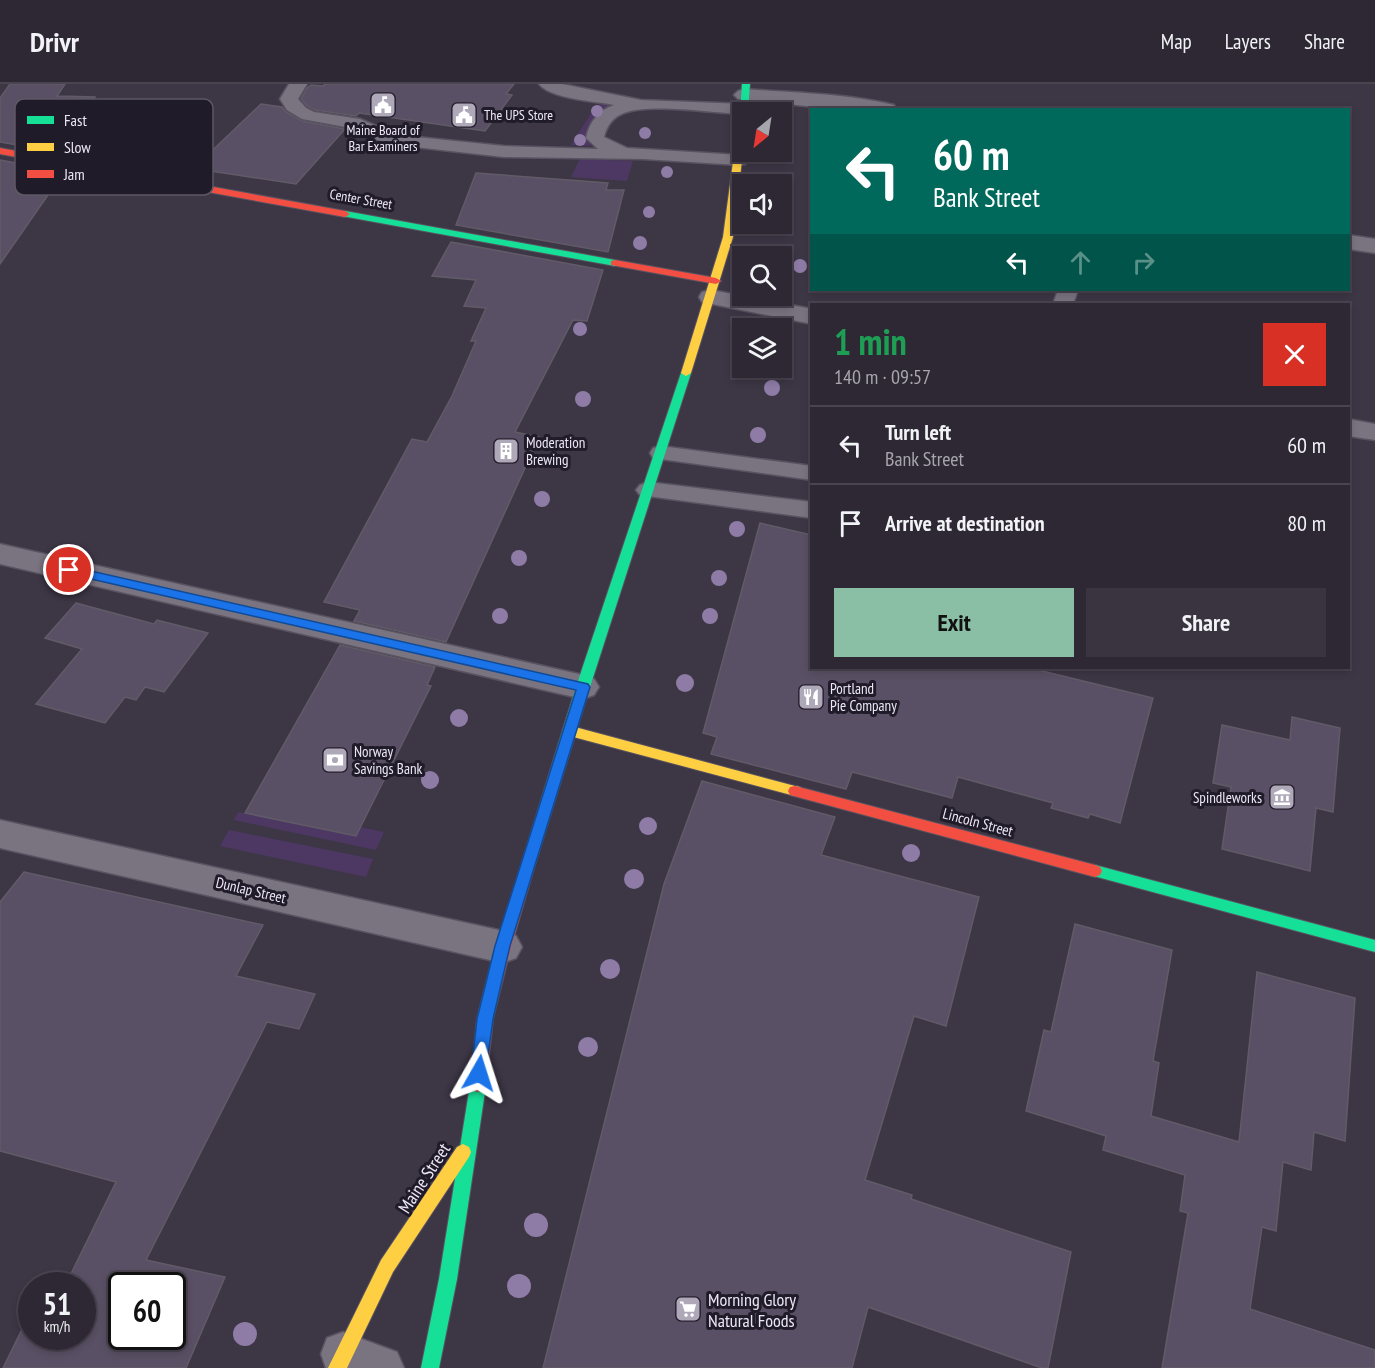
<!DOCTYPE html>
<html lang="en">
<head>
<meta charset="utf-8">
<style>
	:root { --surface:#2e2834; --page:#3a3440; --text:#f1f3f6; --muted:#a7a6ac; --line:#49444f; --accent:#8abfa5 }
	body { margin:0; font-family:"PT Sans Narrow",sans-serif; background:var(--page); color:var(--text); height:100vh; display:flex; flex-direction:column; font-size:22px; white-space:nowrap }
	* { box-sizing:border-box; margin:0 }
	p { font-size:20px; color:var(--muted) }
	.icon { flex:none; width:33px; height:33px; fill:none; stroke:currentColor; stroke-width:2; stroke-linecap:round; stroke-linejoin:round }
	.map { position:relative; flex:1; overflow:hidden }
	.details { position:absolute; left:810px; top:219px; width:540px; height:366px; display:flex; flex-direction:column; background:var(--surface); border-radius:0px; box-shadow:0 3px 9px #0003,0 0 0 2px var(--line) }
	.details>* { flex:none }
	.banner { position:absolute; left:810px; top:24px; width:540px; height:183px; border-radius:0px; box-shadow:0 3px 9px #0003,0 0 0 2px var(--line); background:#00695c; color:#fff; overflow:hidden }
	.needle { width:39px; rotate:210deg }
	.tools { position:absolute; left:732px; top:18px; display:grid; gap:12px }
	.tools a { display:grid; place-items:center; width:60px; height:60px; border-radius:0px; background:var(--surface); box-shadow:0 3px 9px #0003,0 0 0 2px var(--line); font-size:30px }
	.speed { position:absolute; left:18px; top:1188px; display:flex; gap:12px; font-size:30px; font-weight:700; text-align:center }
	.speed>* { display:grid; place-content:center; width:78px; height:78px; border-radius:50%; background:var(--surface); box-shadow:0 3px 9px #0003,0 0 0 2px var(--line); line-height:1 }
	.speed small { font-size:15px; font-weight:400 }
	.speed .limit { border:3px solid #111; border-radius:9px; background:#fff; color:#111 }
	.pin { position:absolute; display:grid; place-items:center; width:51px; height:51px; color:#fff; margin:-26px; border:3px solid #fff; border-radius:50%; box-shadow:0 2px 6px #0007 }
	.me { position:absolute; width:66px; margin:-33px; rotate:6deg; stroke-linejoin:round; filter:drop-shadow(0 0 4px #0008) }
	.turn { display:flex; align-items:center; gap:21px; height:126px; padding:0 24px; font-size:27px }
	.turn .icon { width:78px; height:78px; stroke-width:2.5 }
	.turn b { display:block; font-size:42px; line-height:51px }
	.lanes { display:flex; align-items:center; height:57px; padding:0 24px; background:#0003; justify-content:center; gap:30px; direction:ltr }
	.lanes .off { opacity:.35 }
	.round { display:grid; place-items:center; flex:none; width:63px; height:63px; border-radius:0px; background:var(--page) }
	.head { display:flex; align-items:center; justify-content:space-between; height:102px; padding:0 24px }
	h1 { font-size:36px; font-weight:700; line-height:45px; color:#1e9e55 }
	.cta { display:flex; gap:12px; margin-top:auto; padding:12px 24px }
	.cta a { flex:1; height:69px; border-radius:0px; background:var(--accent); color:#111; font-size:24px; font-weight:700; line-height:69px; text-align:center }
	.cta a+a { background:var(--page); color:var(--text) }
	ul { padding:0; list-style:none }
	li { display:flex; align-items:center; gap:18px; height:78px; padding:0 24px; border-top:2px solid var(--line) }
	li div { flex:1 }
	li b { display:block; font-size:22px }
	li em { font-style:normal }
	header { display:flex; align-items:center; gap:36px; box-sizing:border-box; height:84px; padding:0 30px; background:var(--surface); border-bottom:2px solid var(--line) }
	header strong { font-size:28px }
	nav { display:flex; gap:33px; margin-inline-start:auto; font-size:21px }
	.map>svg:first-child { display:block }
	.green { fill:#4d3864 }
	.building { fill:#5a5065; stroke:#615b68; stroke-width:1.5; fill-rule:evenodd }
	.lines { fill:none; stroke-linecap:round; stroke-linejoin:round }
	.lane-casing { stroke:#595361; stroke-width:3 }
	.street-casing { stroke:#595361; stroke-width:3 }
	.fast-casing { stroke:#595361; stroke-width:2 }
	.slow-casing { stroke:#595361; stroke-width:2 }
	.jam-casing { stroke:#595361; stroke-width:2 }
	.lane { fill:#797480; fill-rule:evenodd }
	.street { fill:#797480; fill-rule:evenodd }
	.fast { fill:#16e098; fill-rule:evenodd }
	.slow { fill:#ffcf43; fill-rule:evenodd }
	.jam { fill:#f24e42; fill-rule:evenodd }
	.tree { fill:#8e7ca6 }
	.route { fill:#1a73e8; stroke:#114b97; stroke-width:1.5 }
	.labels { text-anchor:middle; dominant-baseline:central; stroke-width:6; stroke-linejoin:round; paint-order:stroke }
	.far-poi-label { font-size:14px; fill:#ede6f8; stroke:#201b28; text-anchor:start }
	.far-street-label { font-size:14px; fill:#ede6f8; stroke:#201b28 }
	.poi-label { font-size:15px; fill:#ede6f8; stroke:#201b28; text-anchor:start }
	.street-label { font-size:15px; fill:#ede6f8; stroke:#201b28 }
	.near-street-label { font-size:18px; fill:#ede6f8; stroke:#201b28 }
	.near-poi-label { font-size:18px; fill:#ede6f8; stroke:#201b28; text-anchor:start }
	.key { fill:#201b28; stroke:#5e5866; stroke-width:1.5 }
	.key-label { font-size:16px; fill:#ede6f8 }
</style>
</head>
<body>
<header>
<strong>Drivr</strong>
<nav><a>Map</a><a>Layers</a><a>Share</a></nav>
</header>
<div class="map">
<svg width="1375" height="1284" viewBox="0 0 1375 1284">
	<rect width="100%" height="100%" fill="#3d3645"/>
	<!-- green -->
	<g class="green">
		<path d="M603,19l8,2 1,2c-15,6 -22,16 -26,31l5,8 -20,-1 24,-38z"/>
		<path d="M580,75l53,2 -6,20 -56,-4z"/>
		<path d="M238,728l118,24 4,-9 24,5 -8,18 -142,-30z"/>
		<path d="M229,746l144,29 -7,18 -146,-31z"/>
	</g>
	<!-- building -->
	<g class="building">
		<path d="M10,0h55l-8,12 38,1 -4,5 62,3 -30,44 -37,-9 -11,15 -75,-13v-44z"/>
		<path d="M324,0h190l-8,10 6,1 -27,36 -126,-18 -3,3 -41,-6 -8,-4 -6,-7 6,-11 4,-3 13,1z"/>
		<path d="M261,20l21,3 4,5 16,9 43,8 -49,55 -92,-14 3,-3 -10,-2z"/>
		<path d="M0,76l64,12 -64,92z"/>
		<path d="M476,89l132,10 -2,7h18l-16,62 -152,-27z"/>
		<path d="M451,158l152,28 -16,51 -14,-1 -58,112 24,5 -93,205 -92,-21 6,-11 -36,-8 88,-163 15,3 25,-46 24,-55h-5l15,-33 -22,-2 12,-26 -44,-4z"/>
		<path d="M760,439l52,12v133h218l123,30 -33,125 -30,-9 -2,4 -37,-10 2,-5 -95,-26 -6,21 -100,-26 -6,17 -135,-35 6,-17 -14,-4z"/>
		<path d="M76,519l78,21 3,-4 51,13 -44,59 -19,-5 -9,13 -11,-3 -20,26 -69,-19 46,-55 -37,-11z"/>
		<path d="M340,561l95,22 -8,18 4,1 -75,150 -111,-23z"/>
		<path d="M1292,633l48,11 -7,84 -17,-4 -6,63 -88,-22 9,-62 -18,-4 9,-58 68,15z"/>
		<path d="M702,697l133,36 -14,38 158,42 -33,129 -32,-10 -49,164 47,15 -1,4 160,53 -23,116h-6l-174,-61 -16,61h-309l121,-484z"/>
		<path d="M24,788l239,53 -27,51 79,18 -16,35 -32,-7 -121,238 79,17 -39,91h-183l24,-49 5,1v16h50v-50h-17l51,-104 -116,-31v-249zM122,1202h50v50h-50z"/>
		<path d="M1075,840l97,26 -19,111 6,2 -8,53 88,26 18,-170 98,26 -10,143 -31,-9 -3,38 -28,-8 -7,69 -14,-4 -12,82 125,41v18h-213l26,-155 -8,-2 5,-36 -82,-25 3,-14 -80,-25 18,-81 7,2z"/>
	</g>
	<g class="lines">
		<!-- lane casing -->
		<g class="lane-casing">
			<g id="lane">
				<path d="M289,0h18l-9,15 8,9 8,4 46,7 37,16 107,11 94,3 -12,-11c3,-16 13,-28 28,-33 -19,-4 -63,-6 -75,-21h23l79,16 103,4 6,1 3,4 -3,3 -8,2c-31,-1 -89,-11 -118,-1 -11,4 -17,12 -20,24l23,11 112,7 6,1 3,4 -3,4 -6,1 -96,-6 -139,-2 -107,-12 -20,-5 -26,-12 -49,-9 -15,-9 -7,-11z"/>
				<path d="M1058,206h20l-5,14h-20z"/>
				<path d="M661,362l151,20v14l-159,-22 -3,-5 3,-5z"/>
				<path d="M648,398l164,20v16l-172,-23 -4,-5 4,-5z"/>
			</g>
		</g>
		<!-- street casing -->
		<g class="street-casing">
			<g id="street">
				<path d="M745,5c49,4 100,4 149,16l2,5h-51l-107,-11 -4,-4 4,-4z"/>
				<path d="M1348,151l27,4v14l-27,-4z"/>
				<path d="M711,206l101,19v15l-110,-22 -3,-5 3,-5z"/>
				<path d="M1348,335l27,5v16l-27,-4z"/>
				<path d="M0,460l583,131 11,4 5,8 -5,8 -11,4 -583,-135z"/>
				<path d="M0,736l503,111 13,5 6,11 -6,11 -13,5 -503,-115z"/>
				<path d="M343,1248l54,20 7,16h-78l-5,-14 6,-16z"/>
			</g>
		</g>
		<!-- fast casing -->
		<g class="fast-casing">
			<g id="fast">
				<path d="M742,0h8l-2,28 -6,2 -2,-2z"/>
				<path d="M345,127l270,49 5,3 -5,3 -273,-50 -2,-2z"/>
				<path d="M686,286l5,3 -101,314 -55,178 -2,4 -5,2 -5,-2 -2,-4 55,-178 105,-314z"/>
				<path d="M1095,781l280,75v12l-285,-77 -2,-4 2,-4z"/>
				<path d="M478,994l6,2 2,5 -29,194 -18,89h-18l18,-89 31,-194 2,-5z"/>
			</g>
		</g>
		<!-- slow casing -->
		<g class="slow-casing">
			<g id="slow">
				<path d="M742,37l1,31 -10,85 -42,136 -5,3 -5,-3 42,-136 15,-113z"/>
				<path d="M571,642l224,60 5,1 2,4 -2,4 -5,1 -229,-61 -2,-4z"/>
				<path d="M463,1060l6,3 2,5 -2,5 -76,115 -46,96h-19l53,-108 76,-113z"/>
			</g>
		</g>
		<!-- jam casing -->
		<g class="jam-casing">
			<g id="jam">
				<path d="M0,64l345,63 5,3 -5,3 -345,-63z"/>
				<path d="M615,176l101,18 5,3 -5,3 -105,-19v-4z"/>
				<path d="M795,702l300,79 5,2 2,4 -2,4 -5,2 -305,-82 -2,-4 2,-4z"/>
				<path d="M528,775l5,2 2,4 -24,82 -18,72 -7,66 -2,5 -6,2 -6,-2 -2,-5 7,-66 18,-72 26,-82 2,-4z"/>
			</g>
		</g>
		<!-- lane -->
		<use href="#lane" class="lane"/>
		<!-- street -->
		<use href="#street" class="street"/>
		<!-- fast -->
		<use href="#fast" class="fast"/>
		<!-- slow -->
		<use href="#slow" class="slow"/>
		<!-- jam -->
		<use href="#jam" class="jam"/>
	</g>
	<!-- trees -->
	<g class="tree">
		<circle cx="597" cy="27" r="6"/>
		<circle cx="645" cy="49" r="6"/>
		<circle cx="580" cy="56" r="6"/>
		<circle cx="667" cy="88" r="6"/>
		<circle cx="649" cy="128" r="6"/>
		<circle cx="640" cy="159" r="7"/>
		<circle cx="800" cy="182" r="7"/>
		<circle cx="580" cy="245" r="7"/>
		<circle cx="772" cy="304" r="8"/>
		<circle cx="583" cy="315" r="8"/>
		<circle cx="758" cy="351" r="8"/>
		<circle cx="542" cy="415" r="8"/>
		<circle cx="737" cy="445" r="8"/>
		<circle cx="519" cy="474" r="8"/>
		<circle cx="719" cy="494" r="8"/>
		<circle cx="500" cy="532" r="8"/>
		<circle cx="710" cy="532" r="8"/>
		<circle cx="685" cy="599" r="9"/>
		<circle cx="459" cy="634" r="9"/>
		<circle cx="430" cy="696" r="9"/>
		<circle cx="648" cy="742" r="9"/>
		<circle cx="911" cy="769" r="9"/>
		<circle cx="634" cy="795" r="10"/>
		<circle cx="610" cy="885" r="10"/>
		<circle cx="588" cy="963" r="10"/>
		<circle cx="536" cy="1141" r="12"/>
		<circle cx="519" cy="1202" r="12"/>
		<circle cx="245" cy="1250" r="12"/>
	</g>
	<!-- route -->
	<path class="route" d="M69,482l519,118 2,3 -80,259 -17,73 -8,59 -6,2 -6,-2 -2,-5 6,-54 18,-73 81,-256 -511,-117 -2,-3 2,-3z"/>
	<!-- icons -->
	<defs>
		<g id="civic-square" transform="scale(1.35)"><rect x="-9" y="-9" width="18" height="18" rx="4" fill="#afa8b9" stroke="#201b28"/><path d="M-.6-6.5H3V-4.5H.6V-3L4-1V1h2V6H-6V1h2V-1L-.6-3ZM-1.2 2.5V6h2.4V2.5Z" fill="#fff"/></g>
		<g id="building-square" transform="scale(1.35)"><rect x="-9" y="-9" width="18" height="18" rx="4" fill="#afa8b9" stroke="#201b28"/><path d="M-4-6H4V6H1V3H-1V6H-4ZM-2.5-4.3h1.7v1.8h-1.7ZM.8-4.3h1.7v1.8H.8ZM-2.5-1h1.7V.8h-1.7ZM.8-1h1.7V.8H.8Z" fill="#fff"/></g>
		<g id="restaurant-square" transform="scale(1.35)"><rect x="-9" y="-9" width="18" height="18" rx="4" fill="#afa8b9" stroke="#201b28"/><path d="M-5-6h1v4h1v-4h1v4h1v-4h1v5L-1.5 .5V6h-2V.5L-5-1ZM5-6V6H3V1.5H1.5Q1.5-4 5-6Z" fill="#fff"/></g>
		<g id="bank-square" transform="scale(1.35)"><rect x="-9" y="-9" width="18" height="18" rx="4" fill="#afa8b9" stroke="#201b28"/><path d="M-6-4H6V4H-6ZM0-2.3a2.3 2.3 0 1 0 0 4.6a2.3 2.3 0 1 0 0-4.6Z" fill="#fff"/></g>
		<g id="museum-square" transform="scale(1.35)"><rect x="-9" y="-9" width="18" height="18" rx="4" fill="#afa8b9" stroke="#201b28"/><path d="M0-6L6-3V-2H-6V-3ZM-5-1h2V3h-2ZM-1-1h2V3h-2ZM3-1h2V3H3ZM-6 4H6V6H-6Z" fill="#fff"/></g>
		<g id="supermarket-square" transform="scale(1.35)"><rect x="-9" y="-9" width="18" height="18" rx="4" fill="#afa8b9" stroke="#201b28"/><path d="M-6-5.5h2.5l.6 2H6L4.5 2H-2.5L-4.4-4H-6ZM-1.5 3.2a1.3 1.3 0 1 0 .1 0ZM3 3.2a1.3 1.3 0 1 0 .1 0Z" fill="#fff"/></g>
	</defs>
	<g fill-rule="evenodd">
		<use href="#civic-square" x="383" y="21"/>
		<use href="#civic-square" x="464" y="31"/>
		<use href="#building-square" x="506" y="367"/>
		<use href="#restaurant-square" x="811" y="613"/>
		<use href="#bank-square" x="335" y="676"/>
		<use href="#museum-square" x="1282" y="713"/>
		<use href="#supermarket-square" x="688" y="1225"/>
	</g>
	<g class="labels">
		<!-- far-poi labels -->
		<g class="far-poi-label">
			<text x="484" y="31">The UPS Store</text>
			<text x="383" y="46" text-anchor="middle">Maine Board of<tspan x="383" dy="16">Bar Examiners</tspan></text>
		</g>
		<!-- far-street labels -->
		<g class="far-street-label">
			<text transform="translate(361 115) rotate(10)">Center Street</text>
		</g>
		<!-- poi labels -->
		<g class="poi-label">
			<text x="526" y="358">Moderation<tspan x="526" dy="17">Brewing</tspan></text>
			<text x="830" y="604">Portland<tspan x="830" dy="17">Pie Company</tspan></text>
			<text x="354" y="667">Norway<tspan x="354" dy="17">Savings Bank</tspan></text>
			<text x="1262" y="713" text-anchor="end">Spindleworks</text>
		</g>
		<!-- street labels -->
		<g class="street-label">
			<text transform="translate(978 738) rotate(15)">Lincoln Street</text>
			<text transform="translate(251 806) rotate(13)">Dunlap Street</text>
		</g>
		<!-- near-street labels -->
		<g class="near-street-label">
			<text transform="translate(424 1094) rotate(-57)">Maine Street</text>
		</g>
		<!-- near-poi labels -->
		<g class="near-poi-label">
			<text x="708" y="1215">Morning Glory<tspan x="708" dy="21">Natural Foods</tspan></text>
		</g>
	</g>
	<!-- legend -->
	<rect x="15" y="15" width="198" height="96" rx="9" class="key"/>
	<rect x="27" y="32" width="27" height="8" fill="#16e098"/>
	<rect x="27" y="59" width="27" height="8" fill="#ffcf43"/>
	<rect x="27" y="86" width="27" height="8" fill="#f24e42"/>
	<g class="key-label">
		<text x="64" y="42">Fast</text>
		<text x="64" y="69">Slow</text>
		<text x="64" y="96">Jam</text>
	</g>
</svg>
<div class="tools">
<a><svg class="needle" viewBox="-14 -14 28 28"><path d="M0-13l5 13h-10z" fill="#e53935"/><path d="M0 13l5-13h-10z" fill="#a7a6ac"/></svg></a>
<a><svg class="icon" aria-label="sound" viewBox="0 0 24 24"><path d="M4 9h4l5-4v14l-5-4H4zM17 9q2 3 0 6"/></svg></a>
<a><svg class="icon" aria-label="search" viewBox="0 0 24 24"><circle cx="10" cy="10" r="6"/><path d="M15 15l6 6"/></svg></a>
<a><svg class="icon" aria-label="layers" viewBox="0 0 24 24"><path d="M12 4l9 5-9 5-9-5zM3 14l9 5 9-5"/></svg></a>
</div>
<div class="speed"><div>51<small>km/h</small></div><div class="limit">60</div></div>
<div class="pin" style="left:69px;top:486px;background:#d93025"><svg class="icon" aria-label="arrive" viewBox="0 0 24 24"><path d="M6 21V4h12l-3 4 3 4H6"/></svg></div>
<svg class="me" style="left:479px;top:989px" viewBox="-20 -20 40 40"><path d="M0-17L14 15 0 8-14 15z" fill="#1a73e8" stroke="#fff" stroke-width="4"/></svg>
<div class="banner">
<div class="turn"><svg class="icon" aria-label="left" viewBox="0 0 24 24"><path d="M17 20v-9H6M10 6l-5 5 5 5"/></svg><div><b>60 m</b>Bank Street</div></div>
<div class="lanes"><svg class="icon" aria-label="left" viewBox="0 0 24 24"><path d="M17 20v-9H6M10 6l-5 5 5 5"/></svg><svg class="icon off" aria-label="ahead" viewBox="0 0 24 24"><path d="M12 20V5M6 11l6-6 6 6"/></svg><svg class="icon off" aria-label="right" viewBox="0 0 24 24"><path d="M7 20v-9h11M14 6l5 5-5 5"/></svg></div>
</div>
<section class="details">
<div class="head"><div><h1>1 min</h1><p>140 m · 09:57</p></div><a class="round" style="background:#d93025;color:#fff"><svg class="icon" aria-label="close" viewBox="0 0 24 24"><path d="M6 6l12 12M18 6L6 18"/></svg></a></div>
<ul>
<li><svg class="icon" aria-label="left" viewBox="0 0 24 24"><path d="M17 20v-9H6M10 6l-5 5 5 5"/></svg><div><b>Turn left</b><p>Bank Street</p></div><em>60 m</em></li>
<li><svg class="icon" aria-label="arrive" viewBox="0 0 24 24"><path d="M6 21V4h12l-3 4 3 4H6"/></svg><div><b>Arrive at destination</b></div><em>80 m</em></li>
</ul>
<div class="cta"><a>Exit</a><a>Share</a></div>
</section>
</div>
</body>
</html>
